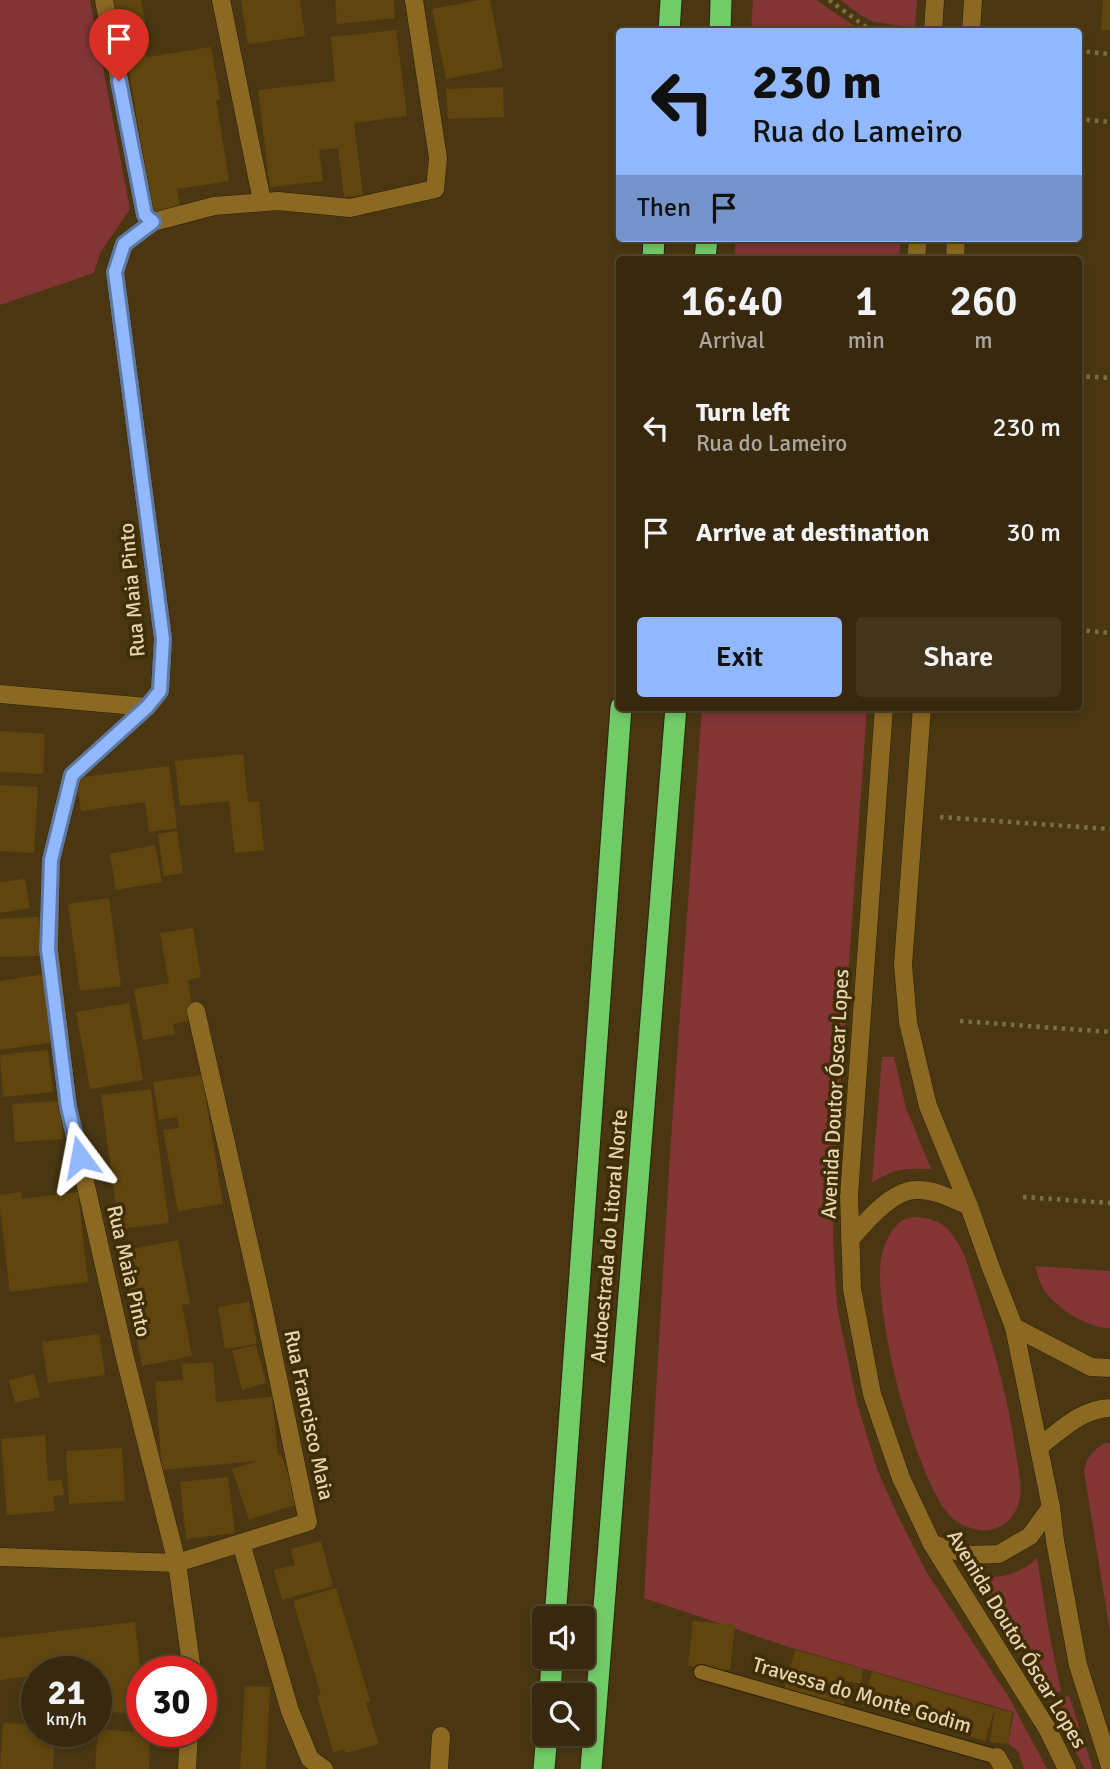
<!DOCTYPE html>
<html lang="en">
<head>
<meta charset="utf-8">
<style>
	:root { --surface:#38290e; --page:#43351c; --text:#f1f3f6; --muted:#aba69e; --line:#52452e; --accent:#91b8fd }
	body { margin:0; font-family:Signika,sans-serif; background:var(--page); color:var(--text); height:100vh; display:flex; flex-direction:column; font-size:26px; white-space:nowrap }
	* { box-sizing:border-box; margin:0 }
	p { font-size:23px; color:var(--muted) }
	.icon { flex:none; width:38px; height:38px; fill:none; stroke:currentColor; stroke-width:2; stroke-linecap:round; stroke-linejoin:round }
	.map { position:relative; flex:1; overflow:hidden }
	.panel { position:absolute; left:616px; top:256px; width:466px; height:455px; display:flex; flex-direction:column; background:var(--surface); border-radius:7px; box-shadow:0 4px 10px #0003,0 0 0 2px var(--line) }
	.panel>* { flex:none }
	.banner { position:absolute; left:616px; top:28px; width:466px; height:214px; border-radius:7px; box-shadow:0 4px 10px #0003,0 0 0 2px var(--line); background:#91b8fd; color:#111; overflow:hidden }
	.buttons { position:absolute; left:532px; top:1606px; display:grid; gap:14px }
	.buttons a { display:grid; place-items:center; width:63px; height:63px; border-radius:7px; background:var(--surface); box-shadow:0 4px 10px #0003,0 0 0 2px var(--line); font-size:35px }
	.speed { position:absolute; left:21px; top:1656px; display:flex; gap:14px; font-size:35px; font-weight:700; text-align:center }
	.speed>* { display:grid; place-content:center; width:91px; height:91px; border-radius:50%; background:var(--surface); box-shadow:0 4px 10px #0003,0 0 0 2px var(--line); line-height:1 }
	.speed small { font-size:18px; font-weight:400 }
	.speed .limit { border:10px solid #d22; background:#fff; color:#111 }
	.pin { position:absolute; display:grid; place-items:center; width:60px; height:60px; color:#fff; margin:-72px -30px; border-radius:50% 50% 50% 0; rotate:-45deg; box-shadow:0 0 7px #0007 }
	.pin .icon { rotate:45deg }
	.me { position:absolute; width:77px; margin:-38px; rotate:347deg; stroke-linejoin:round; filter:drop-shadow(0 0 5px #0008) }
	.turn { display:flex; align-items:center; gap:24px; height:147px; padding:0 21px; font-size:32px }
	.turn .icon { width:91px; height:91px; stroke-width:2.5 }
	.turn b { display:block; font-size:49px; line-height:60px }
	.then { display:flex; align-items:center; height:66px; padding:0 21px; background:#0003; gap:14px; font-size:26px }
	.eta { display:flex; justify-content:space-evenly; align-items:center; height:119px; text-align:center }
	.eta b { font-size:42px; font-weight:600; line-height:49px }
	.button { display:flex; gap:14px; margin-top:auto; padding:14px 21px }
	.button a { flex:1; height:80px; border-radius:7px; background:var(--accent); color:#111; font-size:28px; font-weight:600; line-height:80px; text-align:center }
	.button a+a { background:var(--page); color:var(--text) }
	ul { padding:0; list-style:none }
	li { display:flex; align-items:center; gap:21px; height:105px; padding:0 21px }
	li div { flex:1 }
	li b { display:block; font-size:26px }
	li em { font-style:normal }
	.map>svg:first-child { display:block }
	.green { fill:#833435 }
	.building { fill:#60460e }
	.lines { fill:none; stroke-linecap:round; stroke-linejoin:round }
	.service-casing { stroke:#2b200a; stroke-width:16 }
	.minor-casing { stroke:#2b200a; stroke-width:19 }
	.secondary-casing { stroke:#2b200a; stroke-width:19 }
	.motorway-casing { stroke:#2b200a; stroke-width:23 }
	.path { stroke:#7e6c48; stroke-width:4.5; stroke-dasharray:3.5 5; stroke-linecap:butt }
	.service { stroke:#8c6922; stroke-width:14 }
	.minor { stroke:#8c6922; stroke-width:18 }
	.secondary { stroke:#8c6922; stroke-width:18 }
	.motorway { stroke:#71cc67; stroke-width:21 }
	.route-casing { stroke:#5e78a4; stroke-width:18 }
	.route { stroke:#91b8fd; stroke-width:12 }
	.labels { text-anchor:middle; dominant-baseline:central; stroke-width:7; stroke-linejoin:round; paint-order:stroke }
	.street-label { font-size:21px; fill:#e5d3b2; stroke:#3f2d06 }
</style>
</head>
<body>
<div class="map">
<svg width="1110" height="1769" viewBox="0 0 1110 1769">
	<rect width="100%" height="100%" fill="#4a3712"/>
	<!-- green -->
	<g class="green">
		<path d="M0,0h90l40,209 -30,44 -6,20 -94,32z"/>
		<path d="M753,0h63l46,31h-111z"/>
		<path d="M840,0h77l-2,28 -41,-6 -12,-6z"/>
		<path d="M736,238h165l-2,21h-165z"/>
		<path d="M702,707h165l-32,455 -2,78 4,67 20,96 20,66 20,45 30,59 83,126 37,70h-23l-6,-18 -10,-7 6,-32 -225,-65 -145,-49 26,-445z"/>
		<path d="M882,1057h12l12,51 25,61c-27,-1 -36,-1 -59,14z"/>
		<path d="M915,1217c29,2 36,13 49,37 21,66 43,132 52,200 2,14 6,29 4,43 -3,16 -12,29 -30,33 -11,2 -30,-4 -39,-13 -36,-38 -78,-205 -70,-258 2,-13 11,-34 24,-40 3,-1 6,-1 10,-2z"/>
		<path d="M1035,1266l75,5v57c-24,-1 -49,-17 -64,-35 -6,-7 -8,-19 -11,-27z"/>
		<path d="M1106,1443h4v189l-26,-161c3,-14 9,-22 22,-28z"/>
		<path d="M1037,1558l12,74 12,59 -11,3 -38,-65 -36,-52c24,2 44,-3 61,-19z"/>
		<path d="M1069,1696l24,73h-8l-36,-67z"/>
	</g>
	<!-- building -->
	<g class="building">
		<path d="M113,0h28l7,39 -18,3 -1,-8 -9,2z"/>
		<path d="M241,0h59l5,36 -57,8z"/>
		<path d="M335,0h59l1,18 -58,6z"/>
		<path d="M480,0h10l13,68 -57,11 -14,-70z"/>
		<path d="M1103,0h7v30h-9z"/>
		<path d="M396,30l11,86 -53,7 9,72 -19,2 -6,-49 -19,2 4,31 -53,6 -12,-97 77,-9 -4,-44z"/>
		<path d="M211,47l9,52 -4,1 13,81 -52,8 3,19 -28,5 -25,-156 20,-3 1,3z"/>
		<path d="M503,87l1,30 -56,2 -2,-30z"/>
		<path d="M0,731l45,3 -2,40 -43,-2z"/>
		<path d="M243,754l5,48 11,-1 5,49 -29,3 -6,-52 -49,5 -5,-45z"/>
		<path d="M169,766l8,62 -28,4 -4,-30 -64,9 -5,-33z"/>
		<path d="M0,785l38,2 -4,66 -34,-2z"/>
		<path d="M177,831l6,42 -19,3 -6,-42z"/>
		<path d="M155,845l7,37 -46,8 -6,-36z"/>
		<path d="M25,879l5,29 -30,5v-31z"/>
		<path d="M109,898l12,88 -41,5 -12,-87z"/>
		<path d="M39,917l1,39 -40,1v-38z"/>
		<path d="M193,928l8,49 -13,3 6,40 -21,4 2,10 -32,6 -9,-51 35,-6 -9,-50z"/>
		<path d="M45,974l10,68 -55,8v-69z"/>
		<path d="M129,1003l14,77 -53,9 -14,-77z"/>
		<path d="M48,1050l5,42 -50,5 -3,-42z"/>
		<path d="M202,1075l21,129 -45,7 -15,-81 16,-2 -2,-11 -18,3 -6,-38z"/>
		<path d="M151,1089l18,134 -50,6 -18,-134z"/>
		<path d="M61,1101l2,38 -48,3 -3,-38z"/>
		<path d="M21,1192l1,7 56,-7 10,90 -78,10 -10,-83v-14z"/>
		<path d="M178,1240l12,64 -8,1 10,51 -50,10 -8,-45h2l-14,-70z"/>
		<path d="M249,1302l8,42 -32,5 -7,-42z"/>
		<path d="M99,1334l6,41 -57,8 -6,-41z"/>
		<path d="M256,1345l10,38 -24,7 -10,-39z"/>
		<path d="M213,1362l3,40 56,-5 6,58 3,-1 17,50 -49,16 -17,-51 25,-8 -95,9 -7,-88 28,-2 -1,-16z"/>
		<path d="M34,1374l6,23 -25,6 -6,-23z"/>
		<path d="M45,1435l3,46 14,-1 2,15 -11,1 2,15 -48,4 -6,-76z"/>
		<path d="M122,1448l3,53 -56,3 -3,-53z"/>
		<path d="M228,1477l7,56 -49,6 -6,-57z"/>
		<path d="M321,1541l12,45 -51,14 -8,-30 21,-5 -4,-16z"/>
		<path d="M336,1588l34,113 -4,2 13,41 -33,9 -2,-4 -11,3 -16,-56 4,-1 -28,-94z"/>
		<path d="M693,1621l42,4 -5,45 -42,-4z"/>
		<path d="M135,1622l6,53v38l-42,-1 1,-29 -3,-16 -33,4h-27v4l-37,5v-42z"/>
		<path d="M795,1650l68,19 -2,15 -14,-3 -3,25 -60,-17z"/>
		<path d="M872,1672l123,36 -10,33 -123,-35z"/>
		<path d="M245,1686l25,1 -4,82h-26z"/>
		<path d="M995,1708l17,4 -4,32 -18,-2z"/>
		<path d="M3,1723l34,2v6h18l-2,38h-53z"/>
		<path d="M98,1729l52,4 -1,36h-54z"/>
	</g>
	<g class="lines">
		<!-- service casing -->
		<g class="service-casing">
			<path id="service" d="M701,1672l296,85"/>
		</g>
		<!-- minor casing -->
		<g class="minor-casing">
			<g id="minor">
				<path d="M104,0l41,215 8,7"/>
				<path d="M221,0l41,201"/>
				<path d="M0,694l147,13"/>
				<path d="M241,1543l49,168 20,48 14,10"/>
				<path d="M0,1557l177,6 131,-41 -46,-221 -66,-290"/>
				<path d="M192,1671l-15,-108 -52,-205 -57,-251 -19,-158 2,-89 21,-85 75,-68 13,-16 3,-53 -48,-366 9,-28 29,-22 61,-16 64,-5 72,7 85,-19 3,-31 -24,-158"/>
				<path d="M997,1757l7,12"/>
				<path d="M187,1769l2,-38"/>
				<path d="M439,1769l2,-33"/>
			</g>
		</g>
		<!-- secondary casing -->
		<g class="secondary-casing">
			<g id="secondary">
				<path d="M933,32l2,-32"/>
				<path d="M971,32l2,-32"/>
				<path d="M916,259l2,-21"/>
				<path d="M955,259l1,-21"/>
				<path d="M884,707l-35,488 3,94 20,105 29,84 31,66 116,186 19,39"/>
				<path d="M922,707l-19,258 5,57 20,84 41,100 22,62 23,59 37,180 4,34 23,124 32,101"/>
				<path d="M850,1240c14,-17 42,-50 66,-50 18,-1 36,9 53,16"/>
				<path d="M1014,1327l77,40 19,1"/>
				<path d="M1039,1447c22,-17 42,-38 71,-39"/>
				<path d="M932,1544l38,11 29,-1 31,-18 21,-29"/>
			</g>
		</g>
		<!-- motorway casing -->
		<g class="motorway-casing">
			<g id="motorway">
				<path d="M669,32l2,-32"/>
				<path d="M720,32l1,-32"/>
				<path d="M653,259l1,-21"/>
				<path d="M705,259l2,-21"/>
				<path d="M555,1619l66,-912"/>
				<path d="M550,1696l2,-39"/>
				<path d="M544,1769l3,-35"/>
				<path d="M591,1769l85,-1062"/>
			</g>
		</g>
		<!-- path -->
		<g class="path">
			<path d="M829,0l37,27 13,5"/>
			<path d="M1078,51l32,3"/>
			<path d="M1078,119l32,3"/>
			<path d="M1078,376l32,2"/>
			<path d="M1078,630l32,3"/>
			<path d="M940,817l170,12"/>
			<path d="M960,1021l150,11"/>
			<path d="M1023,1197l87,6"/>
		</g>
		<!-- service -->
		<use href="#service" class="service"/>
		<!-- minor -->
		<use href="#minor" class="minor"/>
		<!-- secondary -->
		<use href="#secondary" class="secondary"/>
		<!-- motorway -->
		<use href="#motorway" class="motorway"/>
	</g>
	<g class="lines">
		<!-- route casing -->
		<g class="route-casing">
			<path id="route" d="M80,1157l-12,-50 -20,-158 3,-89 21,-85 75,-68 13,-16 3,-52 -48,-367 9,-28 29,-22 -8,-7 -26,-134"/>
		</g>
		<!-- route -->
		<use href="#route" class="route"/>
	</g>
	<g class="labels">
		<!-- street labels -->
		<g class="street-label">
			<text transform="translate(132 590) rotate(-95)">Rua Maia Pinto</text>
			<text transform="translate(835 1094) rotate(-87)">Avenida Doutor Óscar Lopes</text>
			<text transform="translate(609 1236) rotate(-85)">Autoestrada do Litoral Norte</text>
			<text transform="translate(129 1271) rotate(77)">Rua Maia Pinto</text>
			<text transform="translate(309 1415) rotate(78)">Rua Francisco Maia</text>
			<text transform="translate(1017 1639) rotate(59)">Avenida Doutor Óscar Lopes</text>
			<text transform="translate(862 1695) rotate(16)">Travessa do Monte Godim</text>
		</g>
	</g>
</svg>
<div class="buttons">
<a><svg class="icon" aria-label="sound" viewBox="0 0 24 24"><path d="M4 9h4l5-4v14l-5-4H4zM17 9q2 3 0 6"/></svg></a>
<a><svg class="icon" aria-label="search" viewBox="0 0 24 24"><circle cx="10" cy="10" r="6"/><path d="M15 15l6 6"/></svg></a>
</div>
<div class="speed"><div>21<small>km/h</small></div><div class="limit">30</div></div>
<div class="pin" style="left:119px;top:81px;background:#d93025"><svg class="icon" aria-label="arrive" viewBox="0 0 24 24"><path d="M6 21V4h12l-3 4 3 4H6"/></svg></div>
<svg class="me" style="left:80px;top:1157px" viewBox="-20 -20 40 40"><path d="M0-17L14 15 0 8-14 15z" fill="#91b8fd" stroke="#fff" stroke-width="4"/></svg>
<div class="banner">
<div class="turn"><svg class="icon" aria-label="left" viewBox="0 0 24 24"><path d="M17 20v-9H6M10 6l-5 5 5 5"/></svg><div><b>230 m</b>Rua do Lameiro</div></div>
<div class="then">Then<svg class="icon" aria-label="arrive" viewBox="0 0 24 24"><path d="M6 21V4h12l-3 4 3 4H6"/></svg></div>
</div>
<section class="panel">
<div class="eta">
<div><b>16:40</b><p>Arrival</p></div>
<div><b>1</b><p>min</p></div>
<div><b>260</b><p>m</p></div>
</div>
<ul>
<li><svg class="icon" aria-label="left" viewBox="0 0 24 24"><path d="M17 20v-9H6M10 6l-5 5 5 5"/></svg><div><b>Turn left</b><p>Rua do Lameiro</p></div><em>230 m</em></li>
<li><svg class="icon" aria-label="arrive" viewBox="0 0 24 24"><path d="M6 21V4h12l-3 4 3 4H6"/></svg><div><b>Arrive at destination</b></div><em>30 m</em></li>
</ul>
<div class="button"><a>Exit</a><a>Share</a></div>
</section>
</div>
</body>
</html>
